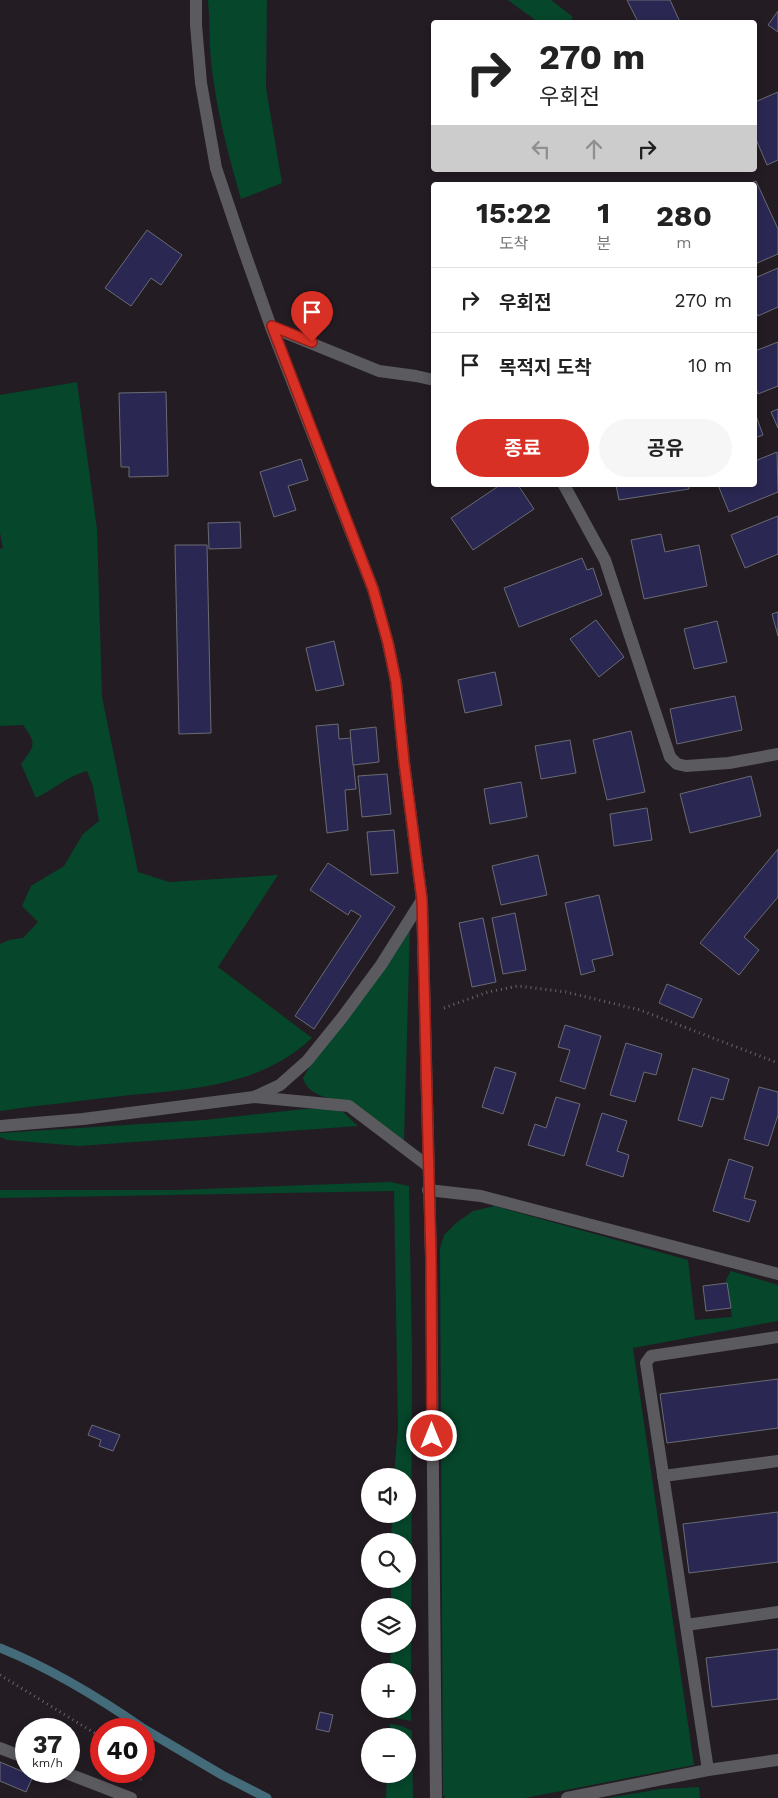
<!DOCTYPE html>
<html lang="ko">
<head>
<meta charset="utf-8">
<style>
	:root { --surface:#fff; --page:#f6f6f6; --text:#222; --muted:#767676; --line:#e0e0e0; --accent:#d93025 }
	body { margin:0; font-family:"Work Sans","Noto Sans KR",sans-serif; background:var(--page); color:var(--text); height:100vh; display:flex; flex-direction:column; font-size:19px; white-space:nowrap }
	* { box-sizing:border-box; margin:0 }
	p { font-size:16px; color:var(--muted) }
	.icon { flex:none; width:28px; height:28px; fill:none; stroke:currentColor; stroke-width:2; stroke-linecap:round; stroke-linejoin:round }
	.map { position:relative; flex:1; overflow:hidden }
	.drawer { position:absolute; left:431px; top:182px; width:326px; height:305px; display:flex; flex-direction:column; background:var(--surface); border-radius:5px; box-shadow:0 2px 8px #0003 }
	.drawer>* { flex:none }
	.guide { position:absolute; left:431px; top:20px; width:326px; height:152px; border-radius:5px; box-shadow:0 2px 8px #0003; background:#fff; color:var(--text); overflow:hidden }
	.buttons { position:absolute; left:361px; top:1468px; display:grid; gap:10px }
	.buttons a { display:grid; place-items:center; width:55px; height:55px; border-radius:50%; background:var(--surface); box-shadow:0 2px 8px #0003; font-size:25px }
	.speed { position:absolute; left:15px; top:1718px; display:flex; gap:10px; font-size:25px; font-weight:700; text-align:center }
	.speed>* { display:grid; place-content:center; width:65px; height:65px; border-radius:50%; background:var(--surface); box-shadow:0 2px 8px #0003; line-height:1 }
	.speed small { font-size:12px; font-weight:400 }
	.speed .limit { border:8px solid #d22; background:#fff; color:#111 }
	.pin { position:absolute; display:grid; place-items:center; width:42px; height:42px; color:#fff; margin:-51px -21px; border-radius:50% 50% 50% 0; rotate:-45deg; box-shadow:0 0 5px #0007 }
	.pin .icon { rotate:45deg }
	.me { position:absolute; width:55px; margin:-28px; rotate:0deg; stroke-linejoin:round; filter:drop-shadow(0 0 4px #0008) }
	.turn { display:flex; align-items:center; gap:18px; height:105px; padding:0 25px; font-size:22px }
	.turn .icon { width:65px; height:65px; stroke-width:2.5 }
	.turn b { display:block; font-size:35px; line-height:42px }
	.lanes { display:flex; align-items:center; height:48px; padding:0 25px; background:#0003; justify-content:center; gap:25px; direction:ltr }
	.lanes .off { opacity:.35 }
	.eta { display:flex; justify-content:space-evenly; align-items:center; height:85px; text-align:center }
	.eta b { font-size:30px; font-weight:700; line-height:35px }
	.action { display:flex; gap:10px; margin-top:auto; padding:10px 25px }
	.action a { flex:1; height:58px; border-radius:30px; background:var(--accent); color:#fff; font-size:20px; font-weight:700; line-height:58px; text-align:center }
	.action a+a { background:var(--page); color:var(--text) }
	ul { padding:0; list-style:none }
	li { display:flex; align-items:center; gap:15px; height:65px; padding:0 25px; border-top:1px solid var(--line) }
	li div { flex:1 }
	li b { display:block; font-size:19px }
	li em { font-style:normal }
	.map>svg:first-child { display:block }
	.green { fill:#06462b }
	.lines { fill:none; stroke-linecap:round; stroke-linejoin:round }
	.stream { stroke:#446b79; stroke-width:9 }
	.building { fill:#2a2753; stroke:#6a6b74 }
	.path { stroke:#6b656b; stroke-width:3; stroke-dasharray:1 4; stroke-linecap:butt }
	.minor { stroke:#5b5a5e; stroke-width:12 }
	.route-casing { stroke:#8d1f18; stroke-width:12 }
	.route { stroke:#d93025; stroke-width:9 }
</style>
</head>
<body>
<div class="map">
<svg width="778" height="1798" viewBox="0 0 778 1798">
	<rect width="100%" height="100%" fill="#231c23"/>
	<!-- green -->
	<g class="green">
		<path d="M208,0h59l-1,88 16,95 -41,16c-13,-45 -25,-91 -30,-137 -2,-20 -1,-41 -3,-62z"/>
		<path d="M508,0h43l22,17 -3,5h-32z"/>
		<path d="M77,382l20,147 5,168 36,175 31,10 109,-7 -60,92 94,71c-54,50 -122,51 -190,58 -41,5 -81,9 -122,15v-167l9,-4 14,-2 15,-16 -16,-16 9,-20 33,-20 19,-32 16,-13 -6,-35 -6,-15c-19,5 -33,18 -51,27l-15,-34c14,-19 16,-20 2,-39l-23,1v-177l3,-1 -3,-15v-138z"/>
		<path d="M410,928l-6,214c-5,-4 -12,-7 -17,-11 -10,-9 -17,-19 -30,-25 -17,-8 -48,-6 -54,-28l8,-14z"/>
		<path d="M304,1109h25l14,3 15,14 -279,20 -72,-6 -7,-3v-4l204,-13z"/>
		<path d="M390,1182l19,4 3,169 -1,366 -21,-4v-8h18v-38h-18l1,-27h17v-38h-17v-27h17v-38h-17l1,-27h16v-38h-14l4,-49 -4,-236 -394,7v-8h176z"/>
		<path d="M495,1206l193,54 7,60 37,-3 -6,-37 5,-9 47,14v36l-145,27 61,417 -169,33h-80l-2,-3 -3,-547 4,-13 12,-12 17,-12z"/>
		<path d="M390,1724l12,2 10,5 1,67h-27l1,-24h21v-38h-18z"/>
		<path d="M699,1787l1,11h-93l54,-9z"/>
	</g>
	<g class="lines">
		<!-- stream -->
		<g class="stream">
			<path d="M0,1648c52,21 98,49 144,81"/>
			<path d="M144,1729l78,46 45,23"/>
		</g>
	</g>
	<!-- building -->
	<g class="building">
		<path d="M627,0h43l10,22h-42z"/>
		<path d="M778,11v21l-10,-7z"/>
		<path d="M778,92v68l-11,5 -12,-28v-35z"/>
		<path d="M756,181l22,48v25l-23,10v-79h-8z"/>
		<path d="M147,230l35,25 -21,30 -10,-7 -20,28 -26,-18z"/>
		<path d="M778,268v39l-20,9 -3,-6v-32z"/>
		<path d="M778,342v44l-20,8 -3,-8v-35z"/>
		<path d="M166,392l2,84 -39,1v-10h-8l-2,-74z"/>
		<path d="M778,409v19l-7,-16z"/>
		<path d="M755,413l8,22 -8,3z"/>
		<path d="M777,452l1,40 -49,20 -11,-27h37v-24z"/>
		<path d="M301,459l7,21 -20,6 8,24 -22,7 -14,-45z"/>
		<path d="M500,485h18l16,24 -61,41 -22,-32z"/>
		<path d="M616,485h73v4l-70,11z"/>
		<path d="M778,516v38l-33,14 -14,-33z"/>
		<path d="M240,522l1,26 -32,1 -1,-26z"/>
		<path d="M661,534l4,18 34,-7 8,41 -63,13 -13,-59z"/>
		<path d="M175,545h32l4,188 -32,1z"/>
		<path d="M582,558l5,12 6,-2 9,27 -83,32 -15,-39z"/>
		<path d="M778,612v24l-6,-22z"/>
		<path d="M596,620l28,37 -25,20 -29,-38z"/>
		<path d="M717,621l10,41 -33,7 -10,-40z"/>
		<path d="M334,641l10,44 -28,6 -10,-43z"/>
		<path d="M495,672l7,33 -37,8 -7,-33z"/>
		<path d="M735,696l7,34 -65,14 -7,-35z"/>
		<path d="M338,724l1,15 12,-1 5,51 -11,1 3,40 -21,3 -11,-107z"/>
		<path d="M376,727l3,35 -26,3 -3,-35z"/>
		<path d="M631,731l14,61 -38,8 -14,-60z"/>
		<path d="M570,740l6,33 -35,6 -6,-33z"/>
		<path d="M387,774l4,40 -29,3 -4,-41z"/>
		<path d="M751,776l10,40 -71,17 -10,-39z"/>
		<path d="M521,782l6,35 -37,7 -6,-35z"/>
		<path d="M647,808l5,32 -38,6 -4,-32z"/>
		<path d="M394,830l4,43 -27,2 -4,-43z"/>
		<path d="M778,849v48l-34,40 15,13 -20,25 -39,-32z"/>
		<path d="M538,855l9,40 -46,10 -9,-39z"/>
		<path d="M328,863l67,44 -81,122 -19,-13 66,-100 -10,-6 -3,5 -38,-25z"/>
		<path d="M599,895l14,60 -21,5 3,11 -14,4 -16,-72z"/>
		<path d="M515,913l11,57 -23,4 -11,-56z"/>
		<path d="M483,918l13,64 -24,5 -13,-64z"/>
		<path d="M667,984l35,15 -9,19 -34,-15z"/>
		<path d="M565,1025l36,11 -16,53 -25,-8 10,-31 -12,-3z"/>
		<path d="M626,1043l36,11 -6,21 -12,-3 -9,30 -25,-7z"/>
		<path d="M495,1067l21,6 -13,41 -21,-7z"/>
		<path d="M693,1068l36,11 -6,21 -12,-3 -9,30 -24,-7z"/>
		<path d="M759,1087l19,5v23l-10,31 -24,-7z"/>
		<path d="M556,1097l24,7 -16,52 -36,-11 7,-21 11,4z"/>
		<path d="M602,1113l25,8 -10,30 12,4 -6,22 -37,-12z"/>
		<path d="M729,1159l24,8 -9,31 12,3 -7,21 -36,-11z"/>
		<path d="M727,1283l4,25 -25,3 -3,-25z"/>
		<path d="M778,1379v49l-111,15 -7,-49z"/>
		<path d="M92,1425l28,10 -7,16 -14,-5 2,-6 -13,-5z"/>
		<path d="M778,1512v50l-89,11 -6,-49z"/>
		<path d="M778,1649v50l-66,8 -6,-49z"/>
		<path d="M320,1712l13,3 -4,17 -13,-3z"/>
		<path d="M0,1762l33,14 -7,16 -26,-11z"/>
	</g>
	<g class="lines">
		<!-- path -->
		<g class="path">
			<path d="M444,1008l44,-16 30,-6 48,6 74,18 138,53"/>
			<path d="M0,1675l101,62"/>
			<path d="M135,1771l6,9"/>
		</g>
		<!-- minor -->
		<g class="minor">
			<path d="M196,0v25l5,58 15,85 27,80 28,79 102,262 15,54 8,39 8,80 18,138 9,358 5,540"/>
			<path d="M271,327l108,44 37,5 18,4"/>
			<path d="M564,485l41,75 65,197 7,7 9,2 43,-3 49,-9"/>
			<path d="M254,1097l26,-12 27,-24 34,-42 40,-54 41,-65"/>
			<path d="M0,1126l83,-7 171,-22 95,9 79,60"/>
			<path d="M428,1190l53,6 297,78"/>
			<path d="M663,1476l115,-15"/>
			<path d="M686,1625l92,-13"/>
			<path d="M0,1748l26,10"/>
			<path d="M708,1770l-62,-407 5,-7 127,-19"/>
			<path d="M61,1771l70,27"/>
			<path d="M567,1798l141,-28 70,-10"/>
		</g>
	</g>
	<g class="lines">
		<!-- route casing -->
		<g class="route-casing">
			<path id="route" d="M312,342l-40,-16 101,263 15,54 8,39 8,80 18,138 9,358 1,178"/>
		</g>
		<!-- route -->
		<use href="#route" class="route"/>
	</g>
</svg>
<div class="buttons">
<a><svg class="icon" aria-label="sound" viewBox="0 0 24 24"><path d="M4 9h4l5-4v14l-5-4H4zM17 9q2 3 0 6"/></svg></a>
<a><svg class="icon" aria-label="search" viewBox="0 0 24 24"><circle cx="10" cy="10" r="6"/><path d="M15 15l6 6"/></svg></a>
<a><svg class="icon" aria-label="layers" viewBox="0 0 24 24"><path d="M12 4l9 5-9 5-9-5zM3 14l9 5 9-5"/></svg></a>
<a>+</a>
<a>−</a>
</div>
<div class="speed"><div>37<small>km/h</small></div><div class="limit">40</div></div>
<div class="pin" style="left:312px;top:342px;background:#d93025"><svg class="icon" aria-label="arrive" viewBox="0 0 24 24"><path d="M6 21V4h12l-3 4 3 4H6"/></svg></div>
<svg class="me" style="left:432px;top:1436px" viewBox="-20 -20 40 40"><circle r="17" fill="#d93025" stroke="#fff" stroke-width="3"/><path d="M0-11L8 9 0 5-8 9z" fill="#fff"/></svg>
<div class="guide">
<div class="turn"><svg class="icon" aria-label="right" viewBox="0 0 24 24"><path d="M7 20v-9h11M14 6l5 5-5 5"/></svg><div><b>270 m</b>우회전</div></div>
<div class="lanes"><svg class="icon off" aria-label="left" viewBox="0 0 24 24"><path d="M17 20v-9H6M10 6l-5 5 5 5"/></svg><svg class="icon off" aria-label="ahead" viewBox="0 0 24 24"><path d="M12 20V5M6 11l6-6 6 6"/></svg><svg class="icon" aria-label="right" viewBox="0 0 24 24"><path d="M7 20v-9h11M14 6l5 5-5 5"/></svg></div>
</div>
<section class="drawer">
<div class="eta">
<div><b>15:22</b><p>도착</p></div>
<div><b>1</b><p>분</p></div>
<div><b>280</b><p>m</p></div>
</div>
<ul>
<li><svg class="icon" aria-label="right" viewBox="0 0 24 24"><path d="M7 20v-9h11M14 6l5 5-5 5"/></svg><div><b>우회전</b></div><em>270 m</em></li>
<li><svg class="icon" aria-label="arrive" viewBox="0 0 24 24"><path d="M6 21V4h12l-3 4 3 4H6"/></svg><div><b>목적지 도착</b></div><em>10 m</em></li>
</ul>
<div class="action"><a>종료</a><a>공유</a></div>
</section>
</div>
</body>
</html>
